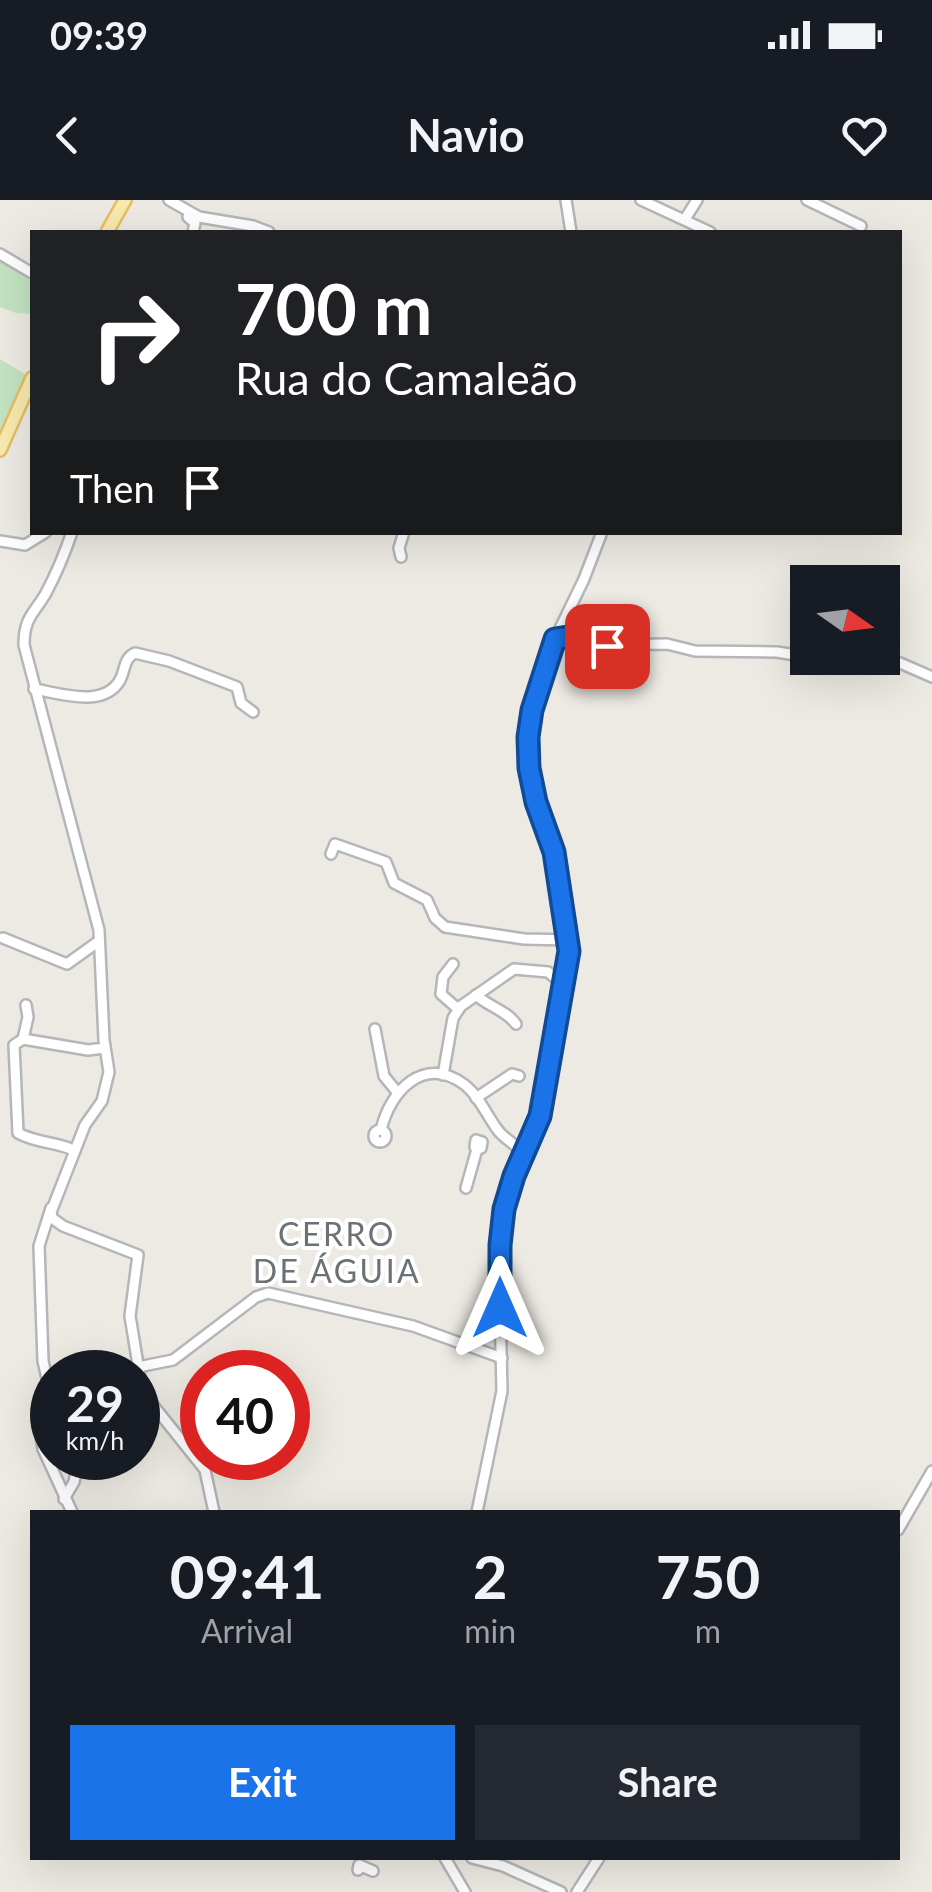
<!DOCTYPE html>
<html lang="en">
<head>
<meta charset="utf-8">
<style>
	:root { --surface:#171b24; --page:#242831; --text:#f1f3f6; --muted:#9ea1a6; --accent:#1a73e8 }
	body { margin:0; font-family:Lato,sans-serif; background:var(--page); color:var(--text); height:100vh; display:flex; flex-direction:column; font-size:38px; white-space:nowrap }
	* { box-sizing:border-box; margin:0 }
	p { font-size:32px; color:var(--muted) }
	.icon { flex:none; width:55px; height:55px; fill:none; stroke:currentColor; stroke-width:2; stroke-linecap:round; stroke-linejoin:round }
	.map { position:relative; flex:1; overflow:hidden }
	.drawer { position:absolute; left:30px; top:1310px; width:870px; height:350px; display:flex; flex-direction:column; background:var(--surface); border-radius:0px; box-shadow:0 10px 40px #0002 }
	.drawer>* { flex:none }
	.guide { position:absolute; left:30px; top:30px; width:872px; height:305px; border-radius:0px; box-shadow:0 10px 40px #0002; background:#202124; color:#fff; overflow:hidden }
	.needle { width:65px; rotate:104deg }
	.controls { position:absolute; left:790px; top:365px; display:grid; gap:20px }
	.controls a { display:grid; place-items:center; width:110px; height:110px; border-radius:0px; background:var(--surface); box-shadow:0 10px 40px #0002; font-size:50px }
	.speed { position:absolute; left:30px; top:1150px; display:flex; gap:20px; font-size:50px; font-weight:700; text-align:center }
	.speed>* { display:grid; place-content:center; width:130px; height:130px; border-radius:50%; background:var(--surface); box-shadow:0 10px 40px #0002; line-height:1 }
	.speed small { font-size:25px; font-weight:400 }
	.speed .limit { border:15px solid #d22; background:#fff; color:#111 }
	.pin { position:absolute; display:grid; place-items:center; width:85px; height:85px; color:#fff; margin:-42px; border-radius:20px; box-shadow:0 5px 15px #0006 }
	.me { position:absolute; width:110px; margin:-55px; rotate:0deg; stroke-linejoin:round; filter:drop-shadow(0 0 8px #0008) }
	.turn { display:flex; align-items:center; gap:35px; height:210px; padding:0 40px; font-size:45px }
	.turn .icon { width:130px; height:130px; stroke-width:2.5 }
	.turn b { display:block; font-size:70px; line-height:85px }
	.then { display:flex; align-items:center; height:95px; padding:0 40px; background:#0003; gap:20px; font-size:38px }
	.eta { display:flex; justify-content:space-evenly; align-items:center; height:170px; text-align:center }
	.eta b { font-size:60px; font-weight:700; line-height:70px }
	.button { display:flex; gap:20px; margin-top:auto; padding:20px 40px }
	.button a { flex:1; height:115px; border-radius:0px; background:var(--accent); color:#fff; font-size:40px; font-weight:700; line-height:115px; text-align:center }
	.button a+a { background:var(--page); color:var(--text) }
	.status { display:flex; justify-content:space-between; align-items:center; height:70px; padding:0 50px; background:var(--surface); direction:ltr }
	.status svg { height:28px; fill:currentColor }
	header { display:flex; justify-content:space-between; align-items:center; height:130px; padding:0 40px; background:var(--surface); font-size:45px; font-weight:700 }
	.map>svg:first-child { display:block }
	.green { fill:#c3e3c2 }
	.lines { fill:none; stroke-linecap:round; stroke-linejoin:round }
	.minor-casing { stroke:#b4b6b9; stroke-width:14 }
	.major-casing { stroke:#e6bd63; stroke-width:16 }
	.minor { stroke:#fff; stroke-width:9 }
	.major { stroke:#f8e9ad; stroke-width:11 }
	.route-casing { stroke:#114b97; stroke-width:25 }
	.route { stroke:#1a73e8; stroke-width:18 }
	.labels { text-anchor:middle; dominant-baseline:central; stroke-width:8; stroke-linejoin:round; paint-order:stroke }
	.neighbourhood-label { font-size:32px; letter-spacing:2.5px; fill:#6c7175; stroke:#fff }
</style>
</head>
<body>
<div class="status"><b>09:39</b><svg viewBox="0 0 49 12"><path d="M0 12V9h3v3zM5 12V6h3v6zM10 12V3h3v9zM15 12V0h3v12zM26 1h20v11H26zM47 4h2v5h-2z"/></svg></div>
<header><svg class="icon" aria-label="back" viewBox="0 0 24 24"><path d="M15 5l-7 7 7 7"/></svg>Navio<svg class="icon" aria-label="heart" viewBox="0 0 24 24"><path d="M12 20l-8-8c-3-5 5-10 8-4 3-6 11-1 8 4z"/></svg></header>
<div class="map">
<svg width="932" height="1692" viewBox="0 0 932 1692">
	<rect width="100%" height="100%" fill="#edeae3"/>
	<!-- green -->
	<g class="green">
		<path d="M0,58l32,20v36l-16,-1 -16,-6z"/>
		<path d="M0,159l28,17 -28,60z"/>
	</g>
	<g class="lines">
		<!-- minor casing -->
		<g class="minor-casing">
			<g id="minor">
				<path d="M169,0l30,17 54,9 16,6"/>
				<path d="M566,0l5,32"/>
				<path d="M641,0l69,32"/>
				<path d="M807,0l54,26"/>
				<path d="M188,17l7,6 -2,9"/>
				<path d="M685,19l12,-19"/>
				<path d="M0,54l32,19"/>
				<path d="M72,332c-7,21 -16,42 -26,61 -12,21 -22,24 -22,52l75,285 5,110 5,32 -7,29 -17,24 -34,87 1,6 11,8 75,29 -8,61 11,67 8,17 56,70 9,42"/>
				<path d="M0,341l25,4 21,-13"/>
				<path d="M401,357l-2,-9 5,-16"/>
				<path d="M555,439l13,-2 39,8 60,-1 28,7 82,1 31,5"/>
				<path d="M819,458h12"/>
				<path d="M871,458l29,5 32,14"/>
				<path d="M34,489c25,4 70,20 86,-9 6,-11 3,-21 15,-27l34,8 68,26 4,16 12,9"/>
				<path d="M331,654l4,-10 51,18 8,21 33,17 8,18 10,9 79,12 45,1"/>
				<path d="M3,738l64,26 32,-23"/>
				<path d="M453,764l-10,13 -2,17 17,15"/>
				<path d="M476,795c13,12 30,15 40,29"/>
				<path d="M375,829l9,47 13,16"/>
				<path d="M23,839l5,-22 -2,-12"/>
				<path d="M443,875l10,-57 8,-12 53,-37 34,3 16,13"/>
				<path d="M476,898l36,-24 7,2"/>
				<circle cx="380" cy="936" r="6"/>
				<path d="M381,930c9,-39 43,-76 84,-45 14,11 21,29 32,44 8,12 19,12 24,27"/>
				<path d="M476,940l6,2 -1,6 -6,-1z"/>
				<path d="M75,951c-15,-9 -37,-7 -57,-18l-4,-88 9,-6 65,11 17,-2"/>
				<path d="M466,988l11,-39"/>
				<path d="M51,1008l-12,38 4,115 6,26 -8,49 2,13 29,63"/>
				<path d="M138,1167l35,-7 83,-63 12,-4 145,33 89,32"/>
				<path d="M64,1299l10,-17 5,-24"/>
				<path d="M477,1312l25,-121 -3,-127 5,-55 10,-34 26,-59 29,-172 -15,-92 -23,-66 -2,-62 26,-85 29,-60 18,-47"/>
				<path d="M898,1330l34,-59"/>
				<path d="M445,1658l20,34"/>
				<path d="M472,1658l31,8 58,26"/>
				<path d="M358,1670l1,-5 14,6"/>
				<path d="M577,1692l22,-34"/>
			</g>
		</g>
		<!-- major casing -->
		<g class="major-casing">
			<g id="major">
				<path d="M107,32l18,-32"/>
				<path d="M0,250l32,-72"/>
			</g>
		</g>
		<!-- minor -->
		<use href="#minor" class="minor"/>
		<!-- major -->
		<use href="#major" class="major"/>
	</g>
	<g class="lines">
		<!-- route casing -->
		<g class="route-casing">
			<path id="route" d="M500,1108v-63l4,-36 10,-33 26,-60 29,-165 -15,-99 -18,-50 -7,-34 -1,-31 4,-27 23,-71 13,-2 39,9"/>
		</g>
		<!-- route -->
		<use href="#route" class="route"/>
	</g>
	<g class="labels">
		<!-- neighbourhood labels -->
		<g class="neighbourhood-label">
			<text x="337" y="1033">CERRO<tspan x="337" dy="37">DE ÁGUIA</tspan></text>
		</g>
	</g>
</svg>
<div class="controls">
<a><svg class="needle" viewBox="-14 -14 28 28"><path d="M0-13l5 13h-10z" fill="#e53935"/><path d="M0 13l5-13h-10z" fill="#9ea1a6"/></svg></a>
</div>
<div class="speed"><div>29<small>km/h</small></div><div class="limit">40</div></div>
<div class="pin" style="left:607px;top:446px;background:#d93025"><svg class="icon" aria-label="arrive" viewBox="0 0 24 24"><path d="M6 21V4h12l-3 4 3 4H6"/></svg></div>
<svg class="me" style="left:500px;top:1108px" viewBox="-20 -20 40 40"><path d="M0-17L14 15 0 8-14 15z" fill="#1a73e8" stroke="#fff" stroke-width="4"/></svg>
<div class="guide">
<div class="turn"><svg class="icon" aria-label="right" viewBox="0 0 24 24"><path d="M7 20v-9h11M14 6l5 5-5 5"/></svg><div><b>700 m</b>Rua do Camaleão</div></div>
<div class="then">Then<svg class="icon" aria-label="arrive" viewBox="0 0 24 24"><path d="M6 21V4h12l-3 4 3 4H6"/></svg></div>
</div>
<section class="drawer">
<div class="eta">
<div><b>09:41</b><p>Arrival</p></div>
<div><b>2</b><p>min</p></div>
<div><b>750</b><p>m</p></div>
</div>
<div class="button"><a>Exit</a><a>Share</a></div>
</section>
</div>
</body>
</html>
